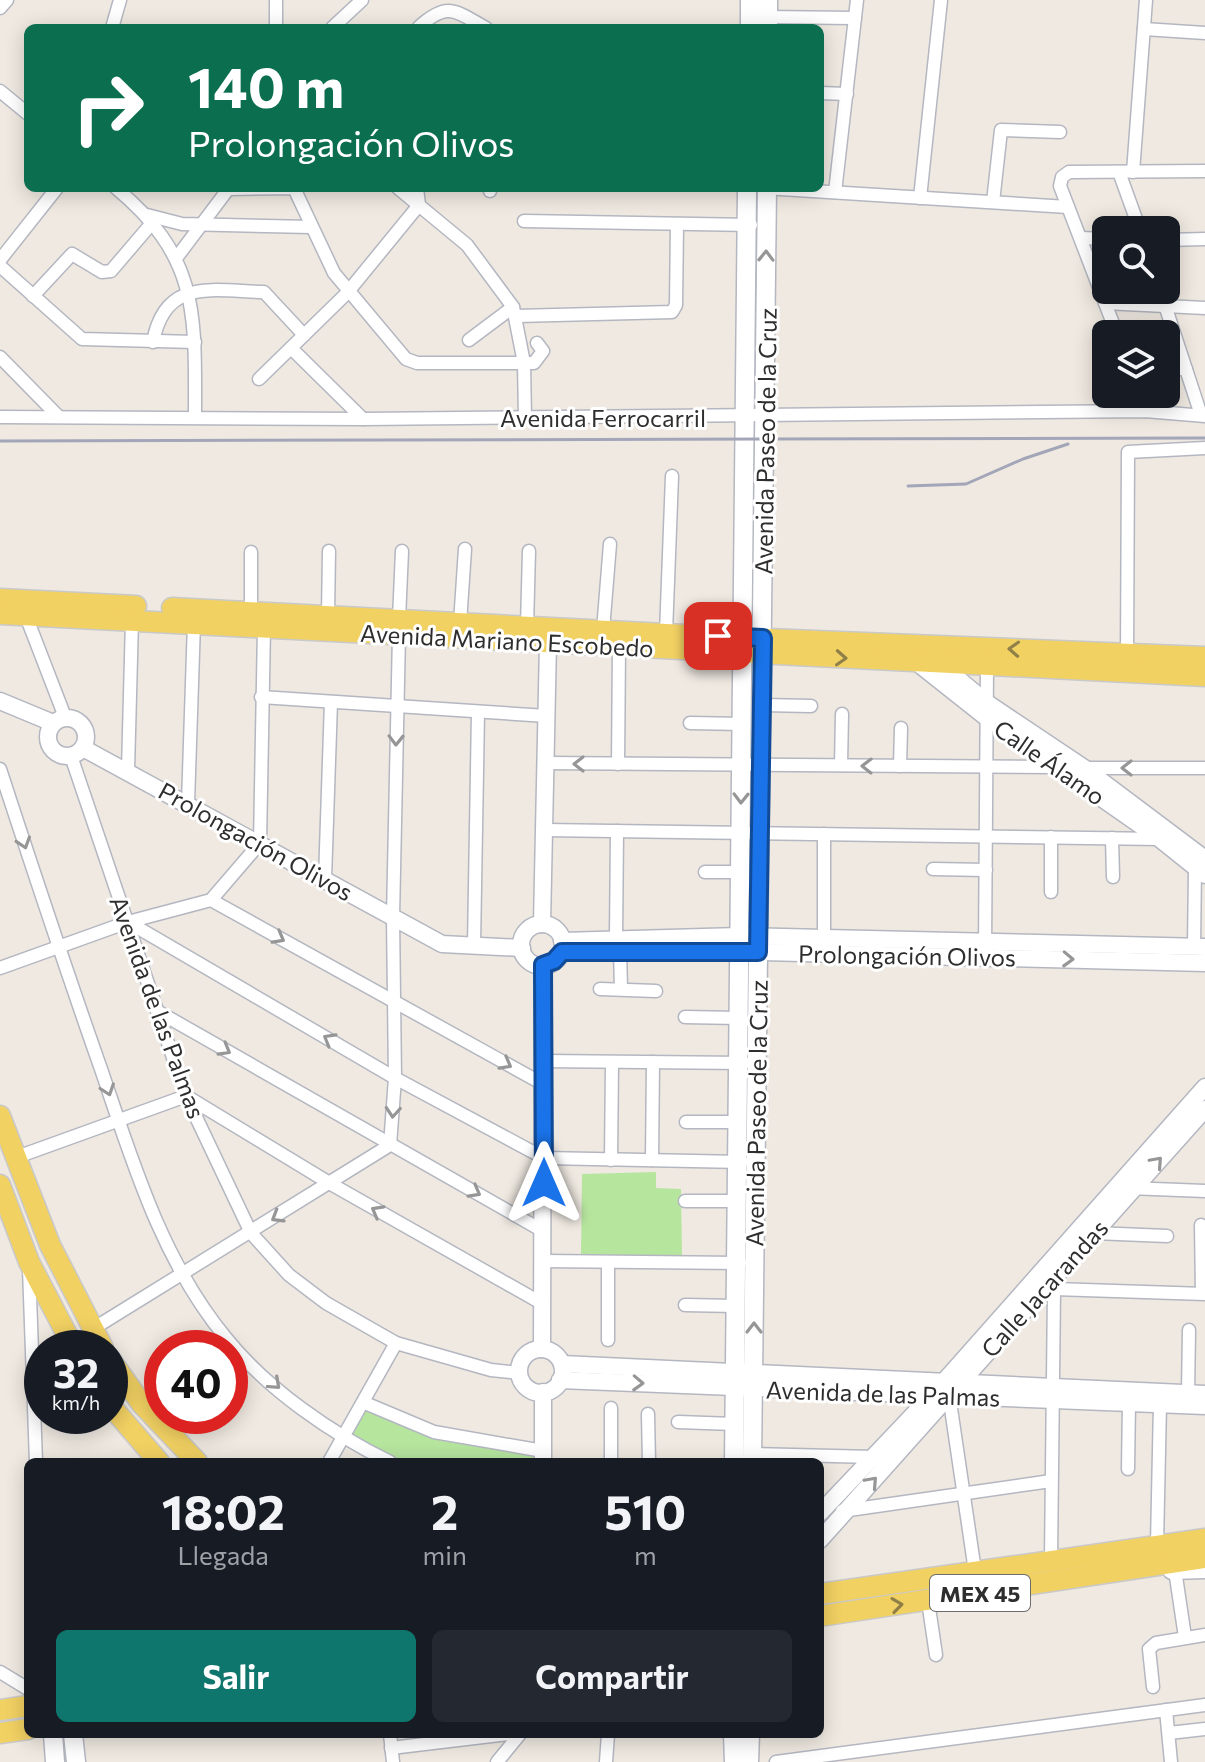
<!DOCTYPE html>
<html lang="es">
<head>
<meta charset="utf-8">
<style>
	:root { --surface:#171b24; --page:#242831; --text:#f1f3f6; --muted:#9ea1a6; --accent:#0f766e }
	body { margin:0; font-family:Commissioner,sans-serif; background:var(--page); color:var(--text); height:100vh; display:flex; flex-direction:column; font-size:30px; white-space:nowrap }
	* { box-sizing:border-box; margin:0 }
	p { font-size:26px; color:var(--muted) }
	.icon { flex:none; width:44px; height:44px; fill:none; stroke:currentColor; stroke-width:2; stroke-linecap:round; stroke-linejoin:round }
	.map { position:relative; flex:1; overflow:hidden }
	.drawer { position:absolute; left:24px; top:1458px; width:800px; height:280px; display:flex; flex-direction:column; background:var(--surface); border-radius:12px; box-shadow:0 4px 20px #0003 }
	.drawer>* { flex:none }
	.guide { position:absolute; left:24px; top:24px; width:800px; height:168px; border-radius:12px; box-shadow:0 4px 20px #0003; background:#0b6e4f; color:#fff; overflow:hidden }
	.controls { position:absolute; left:1092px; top:216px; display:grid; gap:16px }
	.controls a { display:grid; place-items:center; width:88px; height:88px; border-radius:12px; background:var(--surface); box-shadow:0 4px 20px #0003; font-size:40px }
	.speed { position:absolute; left:24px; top:1330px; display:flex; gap:16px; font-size:40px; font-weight:700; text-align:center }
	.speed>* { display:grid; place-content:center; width:104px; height:104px; border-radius:50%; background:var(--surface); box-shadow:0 4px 20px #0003; line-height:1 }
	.speed small { font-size:20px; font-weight:400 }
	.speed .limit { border:12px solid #d22; background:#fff; color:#111 }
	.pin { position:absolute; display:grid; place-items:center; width:68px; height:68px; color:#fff; margin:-34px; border-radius:16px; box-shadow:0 4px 12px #0006 }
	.me { position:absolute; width:88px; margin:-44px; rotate:0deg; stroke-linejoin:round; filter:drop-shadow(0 0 6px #0008) }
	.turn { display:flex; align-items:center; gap:28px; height:168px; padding:0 32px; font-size:36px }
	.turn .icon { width:104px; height:104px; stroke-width:2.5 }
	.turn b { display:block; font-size:56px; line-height:68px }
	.eta { display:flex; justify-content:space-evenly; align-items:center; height:136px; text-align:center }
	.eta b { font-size:48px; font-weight:700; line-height:56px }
	.button { display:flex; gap:16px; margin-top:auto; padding:16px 32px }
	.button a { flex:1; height:92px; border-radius:12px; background:var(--accent); color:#fff; font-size:32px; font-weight:700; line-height:92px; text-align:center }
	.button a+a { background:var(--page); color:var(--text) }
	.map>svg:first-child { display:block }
	.green { fill:#b6e59e }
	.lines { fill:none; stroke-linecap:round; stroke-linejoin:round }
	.minor-casing { stroke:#b4b7c1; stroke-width:15 }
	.tertiary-casing { stroke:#b4b7c1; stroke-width:19 }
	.secondary-casing { stroke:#b4b7c1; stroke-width:21 }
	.primary-casing { stroke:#c9c9c9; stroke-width:23 }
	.minor { stroke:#fff; stroke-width:12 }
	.tertiary { stroke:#fff; stroke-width:16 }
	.secondary { stroke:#fff; stroke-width:18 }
	.primary { stroke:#f2d163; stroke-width:20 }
	.rail { stroke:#a3a6b8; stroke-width:3 }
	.oneway { stroke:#969696 }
	.oneway2 { stroke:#908048 }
	.route-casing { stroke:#114b97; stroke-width:20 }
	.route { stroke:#1a73e8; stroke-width:14 }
	.labels { text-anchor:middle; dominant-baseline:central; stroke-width:6; stroke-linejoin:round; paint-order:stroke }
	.shield { fill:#fff; stroke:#6d6d6d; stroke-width:2 }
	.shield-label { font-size:22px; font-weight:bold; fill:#2e2e2e }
	.street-label { font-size:24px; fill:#2e2e2e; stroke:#fff }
</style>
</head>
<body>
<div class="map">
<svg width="1205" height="1762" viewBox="0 0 1205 1762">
	<rect width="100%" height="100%" fill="#efe9e1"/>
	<!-- green -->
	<g class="green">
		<path d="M656,1172v16l25,1 1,68 -101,-3 1,-80z"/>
		<path d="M365,1403l69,29 109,19v11h-153l-46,-23z"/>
	</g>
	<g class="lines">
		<!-- minor casing -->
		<g class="minor-casing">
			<g id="minor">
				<path d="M276,0v28"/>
				<path d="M0,8l7,-8"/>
				<path d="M763,17l92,1"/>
				<path d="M419,27c29,-26 36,-16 67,1"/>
				<path d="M112,28l8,-28"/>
				<path d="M332,28l30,-28"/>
				<path d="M1144,29l61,4"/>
				<path d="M0,91l28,23"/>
				<path d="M820,93l27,1"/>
				<path d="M1119,172l21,58"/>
				<path d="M1133,172l13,-172"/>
				<path d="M116,188c84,70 79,127 79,228"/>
				<path d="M398,188l69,57 46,62 11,56 1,55"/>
				<path d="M765,188l303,19"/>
				<path d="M228,189l66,-1 40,85 72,86 11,4h117l9,-12 -6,-8"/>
				<path d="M490,191v-3"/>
				<path d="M835,192l22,-192"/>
				<path d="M920,198l21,-198"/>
				<path d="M993,202l8,-72 59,2"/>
				<path d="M147,215l35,9 129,3"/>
				<path d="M524,221l227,4"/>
				<path d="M1081,238l25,1"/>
				<path d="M1166,240l39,-1"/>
				<path d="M177,257l52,-69"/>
				<path d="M0,260l57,-72"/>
				<path d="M0,266l82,73 113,3"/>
				<path d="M1160,290l41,125"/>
				<path d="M33,296l39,-42 30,18 9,-1 41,-48"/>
				<path d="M1105,303l100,5"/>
				<path d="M517,316l155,-4 4,-7 1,-81"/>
				<path d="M1117,334l-57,-148 2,-9 7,-5 136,-1"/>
				<path d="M469,340l44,-33"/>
				<path d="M153,342c12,-65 60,-51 111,-50l40,43"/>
				<path d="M291,348l72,71"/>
				<path d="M0,357l57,58"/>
				<path d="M1166,369h20"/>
				<path d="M259,379l88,-86 72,-88 -2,-17"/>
				<path d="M1139,394l6,17"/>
				<path d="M0,417l363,2 782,-8 60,5"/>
				<path d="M251,610v-58"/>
				<path d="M328,615l1,-64"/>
				<path d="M26,616l39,101"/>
				<path d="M399,619l3,-68"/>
				<path d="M460,623l5,-74"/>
				<path d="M527,626l2,-75"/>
				<path d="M603,630l7,-86"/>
				<path d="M666,633l6,-157"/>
				<path d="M1127,659l1,-207 77,-4"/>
				<path d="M261,697l286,19"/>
				<path d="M762,705l49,1"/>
				<path d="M690,723l52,1"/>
				<path d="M71,756l115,340 65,137 38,42 37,28 70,40 95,27 28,3"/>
				<path d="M546,763l512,4"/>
				<path d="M618,764l1,-117"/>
				<path d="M841,765l1,-51"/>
				<path d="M900,766l1,-38"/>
				<path d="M1084,768h121"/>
				<path d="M0,769c33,101 66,201 101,300 32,94 61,192 125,269 41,51 106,96 164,124"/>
				<path d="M128,770l4,-150"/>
				<path d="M188,803l6,-180"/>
				<path d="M545,830l615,9"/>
				<path d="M1051,837v55"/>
				<path d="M1112,838l1,39"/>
				<path d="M933,869l53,1"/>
				<path d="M705,872h36"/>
				<path d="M325,879l6,-177"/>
				<path d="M211,900l332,184"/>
				<path d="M128,922l267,156 149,80 198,4"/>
				<path d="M616,937l1,-106"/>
				<path d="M824,940v-106"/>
				<path d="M474,945l4,-233"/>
				<path d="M1194,947l1,-79"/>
				<path d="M985,949l2,-282"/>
				<path d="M620,951l1,38"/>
				<path d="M0,968l128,-46 83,-22 49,-57 4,-216"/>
				<path d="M600,989l56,2"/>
				<path d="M157,1011l386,220"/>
				<path d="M685,1017l53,1"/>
				<path d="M543,1061l201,2"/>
				<path d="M686,1122h52"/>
				<path d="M17,1157l169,-61 145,88 212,120"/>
				<path d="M611,1160l1,-97"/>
				<path d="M652,1160l1,-98"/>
				<path d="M1128,1188l77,3"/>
				<path d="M685,1201h51"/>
				<path d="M1201,1225l1,68"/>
				<path d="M1094,1233l73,3"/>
				<path d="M543,1261l197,2"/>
				<path d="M608,1263v77"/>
				<path d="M29,1269l7,193"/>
				<path d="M1050,1284l4,5 151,5"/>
				<path d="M685,1305l51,1"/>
				<path d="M91,1330l299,-185 5,-67 -2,-161 6,-283"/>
				<path d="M1188,1393l1,-63"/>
				<path d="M949,1395l26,176"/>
				<path d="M365,1403l69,29 109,19"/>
				<path d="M611,1408v54"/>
				<path d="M648,1414l1,48"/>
				<path d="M678,1422l56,2"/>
				<path d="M753,1454l121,3"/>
				<path d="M329,1462l67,-119"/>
				<path d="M1128,1469l1,-66"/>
				<path d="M842,1511l209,-30"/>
				<path d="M1157,1544l3,-140"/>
				<path d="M1051,1559l3,-270"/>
				<path d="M1175,1570l10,67"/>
				<path d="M928,1601l8,54"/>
				<path d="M0,1672l28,17"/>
				<path d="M1153,1687l-4,-38 7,-6 49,-8"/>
				<path d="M1166,1710l5,52"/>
				<path d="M1169,1733l36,-4"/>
				<path d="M390,1734l3,28"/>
				<path d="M391,1748l117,-14"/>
				<path d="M497,1762l23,-28"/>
				<path d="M606,1762l2,-28"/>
				<path d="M776,1762l429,-57"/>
			</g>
		</g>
		<!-- tertiary casing -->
		<g class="tertiary-casing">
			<g id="tertiary">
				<path d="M910,657l77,61 173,121 45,36"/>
				<path d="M933,658l54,45 97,65 121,91"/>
				<path d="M0,701l53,22"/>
				<circle cx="67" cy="737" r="19"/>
				<path d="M83,748l359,196 80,4"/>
				<path d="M542,924l6,-281"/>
				<circle cx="542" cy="945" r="21"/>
				<path d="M562,941l177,-5 466,11"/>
				<path d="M562,952h196l447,11"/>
				<path d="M542,1349l1,-384"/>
				<circle cx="541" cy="1371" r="22"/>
				<path d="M562,1364l643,30"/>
				<path d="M560,1380l645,26"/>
				<path d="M543,1462v-70"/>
				<path d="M820,1513l112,-118 273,-308"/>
				<path d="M820,1540l385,-431"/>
			</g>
		</g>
		<!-- secondary casing -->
		<g class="secondary-casing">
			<g id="secondary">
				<path d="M750,28v-28"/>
				<path d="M768,28v-28"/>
				<path d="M734,1462l13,-1274"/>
				<path d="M752,1462l15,-1274"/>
				<path d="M1172,1570l33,-1"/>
				<path d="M53,1734l2,28"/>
				<path d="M73,1734l3,28"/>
				<path d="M733,1734l1,28"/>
				<path d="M749,1762l1,-28"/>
			</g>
		</g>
		<!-- primary casing -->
		<g class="primary-casing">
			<g id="primary">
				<path d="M0,599l136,7"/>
				<path d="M172,608l571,30 462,19"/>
				<path d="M0,614l1205,62"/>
				<path d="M0,1116l50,129 53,103"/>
				<path d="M0,1185l29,77 45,86"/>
				<path d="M110,1359l31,44 56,59"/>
				<path d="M110,1405l49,57"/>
				<path d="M820,1594l385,-55"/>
				<path d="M820,1616l385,-58"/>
				<path d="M0,1710l28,-4"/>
				<path d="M0,1733l28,-4"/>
			</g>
		</g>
		<!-- minor -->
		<use href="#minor" class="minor"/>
		<!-- tertiary -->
		<use href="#tertiary" class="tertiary"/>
		<!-- secondary -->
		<use href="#secondary" class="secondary"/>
		<!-- primary -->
		<use href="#primary" class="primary"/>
		<!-- rail -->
		<g class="rail">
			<path d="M0,441l1205,-3"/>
			<path d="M908,486l58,-2 57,-25 45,-15"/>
		</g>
	</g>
	<!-- one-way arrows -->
	<defs><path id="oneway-chevron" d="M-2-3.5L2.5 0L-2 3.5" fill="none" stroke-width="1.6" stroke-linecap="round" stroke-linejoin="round" transform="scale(2)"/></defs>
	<g class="oneway">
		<use href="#oneway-chevron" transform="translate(766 256) rotate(-89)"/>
		<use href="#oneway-chevron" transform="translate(396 740) rotate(91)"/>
		<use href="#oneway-chevron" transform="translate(579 764) rotate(-180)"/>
		<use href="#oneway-chevron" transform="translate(867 766) rotate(-179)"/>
		<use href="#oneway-chevron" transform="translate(1127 768) rotate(-180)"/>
		<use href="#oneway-chevron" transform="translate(741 798) rotate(91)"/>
		<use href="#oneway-chevron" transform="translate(24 843) rotate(72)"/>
		<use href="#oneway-chevron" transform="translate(279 938) rotate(29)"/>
		<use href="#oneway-chevron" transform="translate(1068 959) rotate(2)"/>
		<use href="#oneway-chevron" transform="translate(329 1039) rotate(-150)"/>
		<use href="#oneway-chevron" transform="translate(225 1050) rotate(30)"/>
		<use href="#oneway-chevron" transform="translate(506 1064) rotate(29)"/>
		<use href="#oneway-chevron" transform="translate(108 1090) rotate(71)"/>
		<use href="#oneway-chevron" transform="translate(393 1112) rotate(94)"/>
		<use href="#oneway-chevron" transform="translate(1157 1162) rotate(-48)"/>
		<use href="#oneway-chevron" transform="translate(475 1192) rotate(29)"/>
		<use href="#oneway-chevron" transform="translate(377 1211) rotate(-151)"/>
		<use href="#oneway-chevron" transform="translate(277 1217) rotate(149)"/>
		<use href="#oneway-chevron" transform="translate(754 1328) rotate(-90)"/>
		<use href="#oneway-chevron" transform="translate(638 1383) rotate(2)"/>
		<use href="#oneway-chevron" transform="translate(275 1384) rotate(42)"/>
		<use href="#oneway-chevron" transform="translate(872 1482) rotate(-48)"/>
	</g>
	<g class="oneway2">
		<use href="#oneway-chevron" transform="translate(1014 649) rotate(-177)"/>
		<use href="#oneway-chevron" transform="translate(841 658) rotate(3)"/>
		<use href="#oneway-chevron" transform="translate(897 1605) rotate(-8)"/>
	</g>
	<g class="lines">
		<!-- route casing -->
		<g class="route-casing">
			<path id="route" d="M544,1183l-1,-218 11,-4 8,-9h196l5,-314 -45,-2"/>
		</g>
		<!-- route -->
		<use href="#route" class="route"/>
	</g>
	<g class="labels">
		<!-- shield labels -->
		<rect class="shield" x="930" y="1575" width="100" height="36" rx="6"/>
		<g class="shield-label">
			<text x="980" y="1593">MEX 45</text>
		</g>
		<!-- street labels -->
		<g class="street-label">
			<text x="603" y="417">Avenida Ferrocarril</text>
			<text transform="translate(765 441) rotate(-89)">Avenida Paseo de la Cruz</text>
			<text transform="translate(507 640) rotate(3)">Avenida Mariano Escobedo</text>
			<text transform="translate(1050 762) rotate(35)">Calle Álamo</text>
			<text transform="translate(256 841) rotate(29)">Prolongación Olivos</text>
			<text transform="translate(907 955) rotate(1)">Prolongación Olivos</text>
			<text transform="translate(158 1007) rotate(70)">Avenida de las Palmas</text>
			<text transform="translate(756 1113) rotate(-89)">Avenida Paseo de la Cruz</text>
			<text transform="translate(1044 1288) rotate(-48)">Calle Jacarandas</text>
			<text transform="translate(883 1393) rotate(2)">Avenida de las Palmas</text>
		</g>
	</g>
</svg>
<div class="controls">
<a><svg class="icon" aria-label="search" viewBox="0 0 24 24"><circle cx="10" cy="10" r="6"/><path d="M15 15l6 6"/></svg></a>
<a><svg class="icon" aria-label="layers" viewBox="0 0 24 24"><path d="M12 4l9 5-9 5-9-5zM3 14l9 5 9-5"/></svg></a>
</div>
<div class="speed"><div>32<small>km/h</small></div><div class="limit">40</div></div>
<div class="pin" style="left:718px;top:636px;background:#d93025"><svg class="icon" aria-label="arrive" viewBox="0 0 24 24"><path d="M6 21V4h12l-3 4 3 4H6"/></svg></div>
<svg class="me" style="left:544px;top:1183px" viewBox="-20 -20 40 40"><path d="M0-17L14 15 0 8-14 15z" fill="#1a73e8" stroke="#fff" stroke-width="4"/></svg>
<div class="guide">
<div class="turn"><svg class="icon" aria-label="right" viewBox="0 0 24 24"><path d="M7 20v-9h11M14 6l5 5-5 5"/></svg><div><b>140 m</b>Prolongación Olivos</div></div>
</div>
<section class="drawer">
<div class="eta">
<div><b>18:02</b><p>Llegada</p></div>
<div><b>2</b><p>min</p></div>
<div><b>510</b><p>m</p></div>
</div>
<div class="button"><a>Salir</a><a>Compartir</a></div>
</section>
</div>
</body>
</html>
